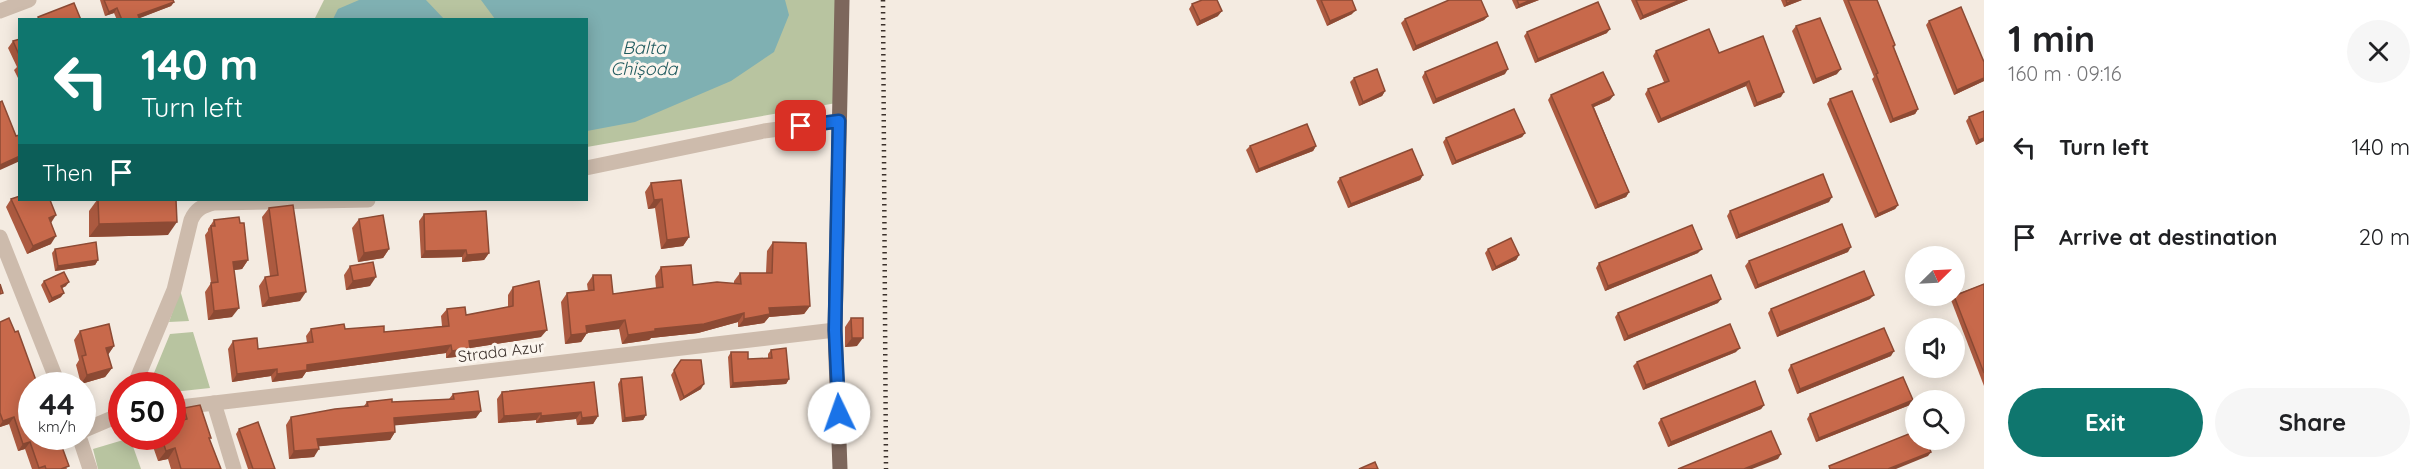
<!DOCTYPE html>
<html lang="en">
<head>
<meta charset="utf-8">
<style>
	:root { --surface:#fff; --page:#f6f6f6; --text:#202124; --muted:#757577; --accent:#0f766e }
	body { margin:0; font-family:Quicksand,sans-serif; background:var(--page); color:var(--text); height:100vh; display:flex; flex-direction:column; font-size:22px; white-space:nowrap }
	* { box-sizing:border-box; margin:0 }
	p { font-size:20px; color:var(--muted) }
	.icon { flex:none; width:33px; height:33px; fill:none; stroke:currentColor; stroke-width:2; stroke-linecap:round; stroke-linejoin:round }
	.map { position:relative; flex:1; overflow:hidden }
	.details { display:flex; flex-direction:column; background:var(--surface); width:450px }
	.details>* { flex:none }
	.top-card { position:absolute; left:18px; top:18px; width:570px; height:183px; border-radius:0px; box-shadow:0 3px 15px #0003; background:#0f766e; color:#fff; overflow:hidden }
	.needle { width:39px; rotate:66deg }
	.fabs { position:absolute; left:1905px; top:246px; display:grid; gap:12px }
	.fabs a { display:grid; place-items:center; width:60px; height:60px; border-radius:50%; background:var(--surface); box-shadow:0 3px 15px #0003; font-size:30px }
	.speed { position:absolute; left:18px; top:372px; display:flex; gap:12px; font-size:30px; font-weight:700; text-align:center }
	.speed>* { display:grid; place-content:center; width:78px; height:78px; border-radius:50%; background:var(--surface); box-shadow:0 3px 15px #0003; line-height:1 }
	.speed small { font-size:15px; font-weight:400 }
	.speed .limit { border:9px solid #d22; background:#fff; color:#111 }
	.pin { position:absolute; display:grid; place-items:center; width:51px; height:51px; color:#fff; margin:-26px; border-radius:12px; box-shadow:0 3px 9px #0006 }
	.me { position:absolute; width:66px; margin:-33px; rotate:357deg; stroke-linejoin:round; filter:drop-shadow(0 0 4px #0008) }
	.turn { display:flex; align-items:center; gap:21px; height:126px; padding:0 24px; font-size:27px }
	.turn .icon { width:78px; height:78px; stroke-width:2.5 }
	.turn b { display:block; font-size:42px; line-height:51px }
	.then { display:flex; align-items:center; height:57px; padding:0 24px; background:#0003; gap:12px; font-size:22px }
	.round { display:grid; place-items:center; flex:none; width:63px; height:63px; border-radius:32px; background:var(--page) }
	.head { display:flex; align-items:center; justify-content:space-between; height:102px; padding:0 24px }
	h1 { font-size:36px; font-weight:800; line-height:45px }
	.cta { display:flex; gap:12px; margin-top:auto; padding:12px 24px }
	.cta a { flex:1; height:69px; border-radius:36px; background:var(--accent); color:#fff; font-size:24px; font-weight:800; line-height:69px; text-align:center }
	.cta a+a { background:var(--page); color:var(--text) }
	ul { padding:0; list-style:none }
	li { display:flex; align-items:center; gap:18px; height:90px; padding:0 24px }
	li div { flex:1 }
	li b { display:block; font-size:22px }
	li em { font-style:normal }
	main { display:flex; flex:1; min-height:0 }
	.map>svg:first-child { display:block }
	.green { fill:#b8c4a0 }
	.water { fill:#7fb0b2 }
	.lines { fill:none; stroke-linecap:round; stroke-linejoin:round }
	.minor { stroke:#cdbbac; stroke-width:15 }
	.major { stroke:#7d675c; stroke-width:15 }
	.rail { stroke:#3b302b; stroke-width:4.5; stroke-dasharray:1.5 4.5; stroke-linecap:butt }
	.wall { fill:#ac5a40 }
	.shaded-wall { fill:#8c4a34 }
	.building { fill:#c8694b; stroke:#8c4a34; stroke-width:1.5 }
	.route-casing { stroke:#114b97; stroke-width:15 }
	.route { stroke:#1a73e8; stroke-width:10 }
	.labels { text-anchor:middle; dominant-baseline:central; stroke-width:6; stroke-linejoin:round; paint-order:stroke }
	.street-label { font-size:16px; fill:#3b302b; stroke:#fbf5ee }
	.water-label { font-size:18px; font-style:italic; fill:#1f5a5e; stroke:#fbf5ee }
</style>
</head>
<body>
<main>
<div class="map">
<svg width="1984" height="469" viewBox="0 0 1984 469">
	<rect width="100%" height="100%" fill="#f4ebe1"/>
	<!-- green -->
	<g class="green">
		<path d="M324,0h515l3,102 -255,45 -1,-127h-272z"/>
		<path d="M180,290l9,31 -20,1z"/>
		<path d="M193,332l17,56 -37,4 -1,-6 -23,-1 21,-51z"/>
		<path d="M130,438l11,31h-43l-5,-20z"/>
	</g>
	<!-- water -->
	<g class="water">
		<path d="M359,0h67l18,19h-111l5,-10z"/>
		<path d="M481,0h304l4,15 -15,37 -43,29 -96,41 -48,9 -1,-111 -91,-1z"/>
	</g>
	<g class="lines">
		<!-- minor -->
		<g class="minor">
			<path d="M0,11l29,-11"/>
			<path d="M586,168l178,-37 75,-10"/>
			<path d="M0,237l59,149"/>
			<path d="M134,386l40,-96 17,-70c5,-11 11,-14 23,-17l154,-3"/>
			<path d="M214,403l20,66"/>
			<path d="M172,408l663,-78"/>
			<path d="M82,431l40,-17"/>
			<path d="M79,436l11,33"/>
		</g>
		<!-- major -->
		<path class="major" d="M840,469l-5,-139 7,-330"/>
		<!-- rail -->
		<path class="rail" d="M883,0l3,469"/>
	</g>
	<!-- wall -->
	<g class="wall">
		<path d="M100,0h73l1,2 -3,4 -32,12 1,2h-23l-3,-7 -9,3z"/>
		<path d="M1316,0h36v14l-25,12z"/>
		<path d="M1512,0h27l-23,9z"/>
		<path d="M1631,0h57l-48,20z"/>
		<path d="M1781,0h21l-18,7z"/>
		<path d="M1843,0h34l18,45 -1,3 24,61 -3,5 -25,9 -18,-44 2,-2z"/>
		<path d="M1192,4l26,12 -21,10 -8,-17z"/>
		<path d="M1488,16l-4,4 -71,31 -12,-28 4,-4z"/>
		<path d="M1929,21l55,41v19l-30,14 -28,-70z"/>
		<path d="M1796,26l41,48 -24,10 -21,-53z"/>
		<path d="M1527,32l80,1 -72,30 -11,-27z"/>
		<path d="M20,39v43l-6,-12 3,-3 -9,-19 5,-7z"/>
		<path d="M1656,51l63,2 62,44 -27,10 -8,-21 -88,37 -13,-29 3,-5 16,-7 -11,-26z"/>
		<path d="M1425,72l80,2 -72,30 -11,-27z"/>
		<path d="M1354,78l31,13 -3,5 -23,10 -9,-24z"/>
		<path d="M1551,95l59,5 -16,7 35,85 -3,5 -31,12 -47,-109z"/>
		<path d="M1830,99l68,106 -3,4 -20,9 -48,-114z"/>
		<path d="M1969,117l15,24 -8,4 -10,-24z"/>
		<path d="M1525,133l-3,4 -70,28 -9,-23 3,-4z"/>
		<path d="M1250,146h66l-3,5 -57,22 -10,-23z"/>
		<path d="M1423,175l-3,5 -72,28 -11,-26 3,-4z"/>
		<path d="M651,183l38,54 -6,9 -22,3 -6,-41 -7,1 -3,-17z"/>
		<path d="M11,199l40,24v21l-24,10 -21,-47z"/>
		<path d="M97,200h1l70,35 -79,2v-26z"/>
		<path d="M1829,202l-93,37 -9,-23 3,-5z"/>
		<path d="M269,208l31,93 -38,6 -3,-21 6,-9 5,-1 -8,-59z"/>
		<path d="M424,214l65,39 -5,7 -22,2v-5l-41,1 -2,-37z"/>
		<path d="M359,219l30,30 -6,9 -25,4 -6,-34z"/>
		<path d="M214,220l26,3 8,37 -6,9 -8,1 -2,47 -24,3 -3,-28 6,-9 -6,-48 3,-4v-2z"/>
		<path d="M773,242l37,64 -6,8 -35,3 -5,6 -26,4v-5l-40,11 -47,5 -2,2 -27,4 -3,-15 -32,4 -6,9 -16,2 -4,-42 6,-9 21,-2 -1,-7 6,-9 20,19 43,-6 -1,-12 6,-9 32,18 41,-2v-2l6,-8h26l1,-22z"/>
		<path d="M55,249l43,11 -3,5 -40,6 -3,-18z"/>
		<path d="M1488,249l31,6 -3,5 -24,11 -7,-18z"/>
		<path d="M1848,252l-93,37 -10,-23 4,-5z"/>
		<path d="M1698,253l-93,38 -9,-23 3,-5z"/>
		<path d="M350,266l20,20 -24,4 -2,-15z"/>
		<path d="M44,281l22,5 -4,2 -1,9 -12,6 -8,-18z"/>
		<path d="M1984,284v102l-33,-86 3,-5z"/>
		<path d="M513,287l28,50 -71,11 -5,8 -19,2v-5l-140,19 -4,6 -30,4 -1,-6 -39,6 -4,-33 5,-8 25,8 49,-6 -1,-7 5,-7h34l39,3 58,-6 -1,-10 6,-7 19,6 42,-8v-12z"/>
		<path d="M1870,299l-93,38 -9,-24 3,-4z"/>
		<path d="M1718,303l-94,38 -9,-24 3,-4z"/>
		<path d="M851,318l6,28 -12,1v-20z"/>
		<path d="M0,322l67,147h-35l-7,-20 -7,2 -9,-27 -9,3z"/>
		<path d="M80,331l34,15 -6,8 4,14 -7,9 -24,7 -5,-19 3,-5 -5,-20z"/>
		<path d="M771,350l18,29 -3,5 -56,4 -2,-31 3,-5 17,7 20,-1v-4z"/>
		<path d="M1736,352l-93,38 -10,-24 4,-4z"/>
		<path d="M1891,356l-94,38 -9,-24 3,-5z"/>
		<path d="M681,360l20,29 -21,12 -9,-26z"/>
		<path d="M621,379l25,36 -3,5 -21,2 -4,-38z"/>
		<path d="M502,392l96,24 -5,8 -16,1 -1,-6 -40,4v-3l-38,3 -1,-24z"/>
		<path d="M453,394l23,24 -81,7v7l-5,8 -72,6 -4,11 -25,2 -3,-34 5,-8 73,-11 3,-4h25l57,-3z"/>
		<path d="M1764,405l-3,4 -93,38 -10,-24 3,-4z"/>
		<path d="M1910,405l-94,37 -9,-23 3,-5z"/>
		<path d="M184,408l25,32 12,29h-50l-3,-10 -10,2 -8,-23 1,-2h21l5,-14v-3z"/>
		<path d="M239,429l36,40h-27l-12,-35z"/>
	</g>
	<!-- shaded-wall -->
	<g class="shaded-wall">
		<path d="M1531,0h8l-23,9 3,-4z"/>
		<path d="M1680,0h8l-48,20 3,-4z"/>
		<path d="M1794,0h8l-18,7 3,-4z"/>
		<path d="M174,2l-3,4 -36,14 3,-5z"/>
		<path d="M117,8l-3,5 -9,3 4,-4z"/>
		<path d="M1356,10l-4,4 -25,12 3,-5z"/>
		<path d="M1222,11l-4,5 -21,10 3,-5z"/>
		<path d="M1488,16l-4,4 -71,31 3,-5z"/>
		<path d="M1610,29l-3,4 -72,30 3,-4z"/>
		<path d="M1508,69l-3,5 -72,30 3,-5z"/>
		<path d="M1841,69l-4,5 -24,10 3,-5z"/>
		<path d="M1984,78v3l-30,14 3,-5z"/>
		<path d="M1749,81l-3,5 -88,37 3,-4z"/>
		<path d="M1385,91l-3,5 -23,10 4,-4z"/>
		<path d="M1784,92l-3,5 -27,10 3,-4z"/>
		<path d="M1614,95l-4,5 -21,9 3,-4z"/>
		<path d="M1918,109l-3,5 -25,9 3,-4z"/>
		<path d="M1525,133l-3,4 -70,28 4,-4z"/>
		<path d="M1984,138v3l-8,4 3,-5z"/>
		<path d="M1316,146l-3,5 -57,22 3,-4z"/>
		<path d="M20,156v5l-20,9v-5z"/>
		<path d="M1423,175l-3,5 -72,28 3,-4z"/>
		<path d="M1629,192l-3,5 -31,12 3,-4z"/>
		<path d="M1832,197l-3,5 -93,37 3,-4z"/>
		<path d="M662,199l-7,9 -7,1 6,-9z"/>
		<path d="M1898,205l-3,4 -20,9 3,-4z"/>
		<path d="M56,215l-5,8 -2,-5z"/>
		<path d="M177,222l-9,13 -79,2 10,-13z"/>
		<path d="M56,236l-5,8 -24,10 6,-8z"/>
		<path d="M689,237l-6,9 -22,3 6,-9z"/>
		<path d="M1851,247l-3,5 -93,37 3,-4z"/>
		<path d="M389,249l-6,9 -25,4 6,-9z"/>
		<path d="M1702,249l-4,4 -93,38 3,-5z"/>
		<path d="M466,250l-4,7 -41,1 4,-7z"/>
		<path d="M489,253l-5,7 -22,2 5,-7z"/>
		<path d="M1519,255l-3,5 -24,11 4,-4z"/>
		<path d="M98,260l-3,5 -40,6 3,-5z"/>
		<path d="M248,260l-6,9 -15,2 6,-9z"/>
		<path d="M376,277l-6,9 -24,4 7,-9z"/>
		<path d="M69,282l-3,4 -8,4 3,-4z"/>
		<path d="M306,292l-6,9 -38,6 7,-9z"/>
		<path d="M64,293l-3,4 -12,6 3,-5z"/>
		<path d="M1874,295l-4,4 -93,38 3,-5z"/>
		<path d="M1721,299l-3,4 -94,38 4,-5z"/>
		<path d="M810,306l-6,8 -35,3 -5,6 -26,4 6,-8 25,-11z"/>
		<path d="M239,308l-7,9 -24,3 6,-9z"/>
		<path d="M744,313l-6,9 -40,11 -47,5 -2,2 -27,4 6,-9 27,-6z"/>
		<path d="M625,320l-6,9 -32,4 -6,9 -16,2 6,-9 15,-9z"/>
		<path d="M547,330l-6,7 -77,12 5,-8z"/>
		<path d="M852,338h11l-6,8 -12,1z"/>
		<path d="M451,345l-5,8 -140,19 -4,6 -30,4 5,-8 30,-9z"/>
		<path d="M114,346l-6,9 -2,-7z"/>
		<path d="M470,348l-5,8 -19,2 6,-7z"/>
		<path d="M1740,348l-4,4 -93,38 3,-5z"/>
		<path d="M1894,351l-3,5 -94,38 3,-5z"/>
		<path d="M112,368l-7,9 -24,7 6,-9z"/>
		<path d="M277,369l-6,7 -39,6 5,-8z"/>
		<path d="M789,379l-3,5 -56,4 3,-5z"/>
		<path d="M704,384l-3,5 -21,12 4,-4z"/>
		<path d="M1913,400l-3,5 -94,37 3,-4z"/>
		<path d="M1764,405l-3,4 -93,38 3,-5z"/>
		<path d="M481,411l-5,7 -87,8 5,-8z"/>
		<path d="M581,412l-5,7 -40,4 5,-7z"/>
		<path d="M541,413l-5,7 -38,3 6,-7z"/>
		<path d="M646,415l-3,5 -21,2 3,-4z"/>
		<path d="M598,416l-5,8 -16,1 5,-7z"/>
		<path d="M14,417l-5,7 -9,3v-2l3,-4z"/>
		<path d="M395,432l-5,8 -78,7 5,-8z"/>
		<path d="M30,442l-5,7 -7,2 5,-7z"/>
		<path d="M175,448l-7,11 -10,2 8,-10z"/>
		<path d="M319,449l-5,8 -25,2 5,-8z"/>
		<path d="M1931,452l-3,4 -32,13h-8z"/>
		<path d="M1781,454l-3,5 -26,10h-8z"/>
	</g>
	<!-- building -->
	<g class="building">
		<path d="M104,0h69l1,2 -36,13 2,5h-18l-5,-12 -8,4z"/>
		<path d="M1202,0h15l5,11 -22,10 -8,-17z"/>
		<path d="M1321,0h31l4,10 -26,11z"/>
		<path d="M1449,0h32l7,16 -72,30 -11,-27z"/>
		<path d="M1517,0h14l-12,5z"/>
		<path d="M1636,0h44l-37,16z"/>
		<path d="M1786,0h8l-7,3z"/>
		<path d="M1848,0h29l18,45 -2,1 25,63 -25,10 -17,-45 2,-1z"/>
		<path d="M1598,2l12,27 -72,30 -11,-27z"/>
		<path d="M74,3l7,17h-42l-1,-3z"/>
		<path d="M1961,7l23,55v16l-27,12 -28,-69z"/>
		<path d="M1820,18l21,51 -25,10 -20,-53z"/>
		<path d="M1709,29l10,24 44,-17 21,56 -27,11 -8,-22 -88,38 -13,-30 21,-8 -13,-30z"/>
		<path d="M20,39v18l-7,-16z"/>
		<path d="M1497,42l11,27 -72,30 -11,-27z"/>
		<path d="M1377,69l8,22 -22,11 -9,-24z"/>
		<path d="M1603,72l11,23 -22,10 37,87 -31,13 -47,-110z"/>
		<path d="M1852,91l46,114 -20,9 -48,-115z"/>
		<path d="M2,101l14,35 3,-1 1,1v20l-20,9v-63z"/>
		<path d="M1514,109l11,24 -69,28 -10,-23z"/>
		<path d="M1984,111v27l-5,2 -10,-23z"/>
		<path d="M1307,124l9,22 -57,23 -9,-23z"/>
		<path d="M1412,149l11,26 -72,29 -11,-26z"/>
		<path d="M1823,174l9,23 -93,38 -9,-24z"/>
		<path d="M681,180l8,57 -22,3 -5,-41 -8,1 -3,-17z"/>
		<path d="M20,196v4h30l6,15 -7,3 7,18 -23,10 -22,-47z"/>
		<path d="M98,200h78l1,22 -78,2z"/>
		<path d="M293,205l13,87 -37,6 -4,-21 13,-2 -9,-67z"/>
		<path d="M486,211l3,42 -22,2 -1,-5 -41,1 -1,-37z"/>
		<path d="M383,215l6,34 -25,4 -5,-34z"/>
		<path d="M239,217l1,6h4l4,37 -15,2 6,46 -25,3 -3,-28 7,-1 -7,-56h4l-1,-6z"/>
		<path d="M1842,224l9,23 -93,38 -9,-24z"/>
		<path d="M1692,225l10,24 -94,37 -9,-23z"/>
		<path d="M1511,238l8,17 -23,12 -8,-18z"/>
		<path d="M96,242l2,18 -40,6 -3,-17z"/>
		<path d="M773,242l33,1 4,63 -41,2 1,6 -26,5v-6l-40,11 -49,5v2l-27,4 -3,-15 -39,6 1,7 -16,2 -4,-42 27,-3 -1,-15h18l2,19 50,-7 -2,-20 30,-2 2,20 24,-3 24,2 -1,-11h32z"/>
		<path d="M373,262l3,15 -23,4 -3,-15z"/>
		<path d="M1864,271l10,24 -94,37 -9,-23z"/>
		<path d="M64,272l5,10 -8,4 3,7 -12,5 -8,-17z"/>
		<path d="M1711,275l10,24 -93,37 -10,-23z"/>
		<path d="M539,281l8,49 -78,11 1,7 -18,3 -1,-6 -144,20v5l-30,4v-5l-40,5 -4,-33 24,-3 1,11 55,-7 -2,-13 33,-5 1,5 39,-3v6l65,-6 -2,-17 18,-2 1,8 47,-9v-19z"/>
		<path d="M0,284l3,9 -3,1z"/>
		<path d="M1984,284v89l-30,-77z"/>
		<path d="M9,318l6,14 3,-1 20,55h-6v50h26l11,30 -8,3h-15l-1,-3 -6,2 -9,-26 -7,2 -9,-27 -11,4 -3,-8v-91z"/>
		<path d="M851,318h12v20h-11z"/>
		<path d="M109,324l5,22 -8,2 6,20 -25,7 -5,-19 4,-1 -6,-24z"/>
		<path d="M1730,324l10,24 -94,37 -9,-23z"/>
		<path d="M1884,328l10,23 -94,38 -9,-24z"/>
		<path d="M786,348l3,31 -56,4 -2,-31h17v7l24,-1 -1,-8z"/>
		<path d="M681,360h20l3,24 -20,13 -10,-27z"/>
		<path d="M642,377l4,38 -21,3 -4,-39z"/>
		<path d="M1903,377l10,23 -94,38 -9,-24z"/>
		<path d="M1755,381l9,24 -93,37 -10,-23z"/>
		<path d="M594,382l4,34 -16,2 -1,-6 -40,4v-3l-37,3 -2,-24z"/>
		<path d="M478,391l3,20 -87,7 1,14 -78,7 2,10 -25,2 -3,-34 44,-8 33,-3 -1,-4 25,-3v3l62,-3 -1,-5z"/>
		<path d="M200,405l11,33h-2l12,31h-40l-6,-21 -9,3 -5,-15h11v-13l15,-4 -3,-11z"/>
		<path d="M258,422l17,47h-22l-14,-40z"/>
		<path d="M1771,431l10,23 -37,15h-66z"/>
		<path d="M1916,431v9h10l5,12 -43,17h-58l-1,-3z"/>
		<path d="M1375,462l3,7h-19z"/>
	</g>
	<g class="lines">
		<!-- route casing -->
		<g class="route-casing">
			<path id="route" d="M801,126l38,-5 -4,209 4,83"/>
		</g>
		<!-- route -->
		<use href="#route" class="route"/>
	</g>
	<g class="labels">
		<!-- street labels -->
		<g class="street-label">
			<text transform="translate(501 351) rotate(-7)">Strada Azur</text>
		</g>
		<!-- water labels -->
		<g class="water-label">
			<text x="644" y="47">Balta<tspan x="644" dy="21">Chișoda</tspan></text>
		</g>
	</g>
</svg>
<div class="fabs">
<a><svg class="needle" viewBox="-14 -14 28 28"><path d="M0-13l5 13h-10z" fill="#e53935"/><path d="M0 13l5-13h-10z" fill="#757577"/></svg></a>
<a><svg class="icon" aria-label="sound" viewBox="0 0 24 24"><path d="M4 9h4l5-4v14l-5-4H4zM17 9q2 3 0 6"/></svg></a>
<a><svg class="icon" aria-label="search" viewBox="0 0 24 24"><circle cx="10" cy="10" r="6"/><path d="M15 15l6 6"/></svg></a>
</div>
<div class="speed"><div>44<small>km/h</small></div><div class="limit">50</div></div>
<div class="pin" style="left:801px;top:126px;background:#d93025"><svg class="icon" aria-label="arrive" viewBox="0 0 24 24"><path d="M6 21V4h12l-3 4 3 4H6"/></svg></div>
<svg class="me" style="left:839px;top:413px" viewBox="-20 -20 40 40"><circle r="19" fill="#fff"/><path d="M0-13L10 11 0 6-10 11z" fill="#1a73e8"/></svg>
<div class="top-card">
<div class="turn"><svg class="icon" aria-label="left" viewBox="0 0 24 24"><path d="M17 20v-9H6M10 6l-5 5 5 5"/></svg><div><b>140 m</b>Turn left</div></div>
<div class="then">Then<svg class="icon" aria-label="arrive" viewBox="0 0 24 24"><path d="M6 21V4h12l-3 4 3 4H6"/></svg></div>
</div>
</div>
<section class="details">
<div class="head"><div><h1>1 min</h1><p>160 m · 09:16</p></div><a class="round"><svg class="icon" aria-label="close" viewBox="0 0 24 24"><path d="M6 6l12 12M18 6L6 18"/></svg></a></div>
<ul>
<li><svg class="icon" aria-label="left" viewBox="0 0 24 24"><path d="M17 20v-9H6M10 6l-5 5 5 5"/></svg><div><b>Turn left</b></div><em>140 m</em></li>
<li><svg class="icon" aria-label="arrive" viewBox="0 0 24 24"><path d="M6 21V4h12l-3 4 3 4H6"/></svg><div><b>Arrive at destination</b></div><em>20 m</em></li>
</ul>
<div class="cta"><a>Exit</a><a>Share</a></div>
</section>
</main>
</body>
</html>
